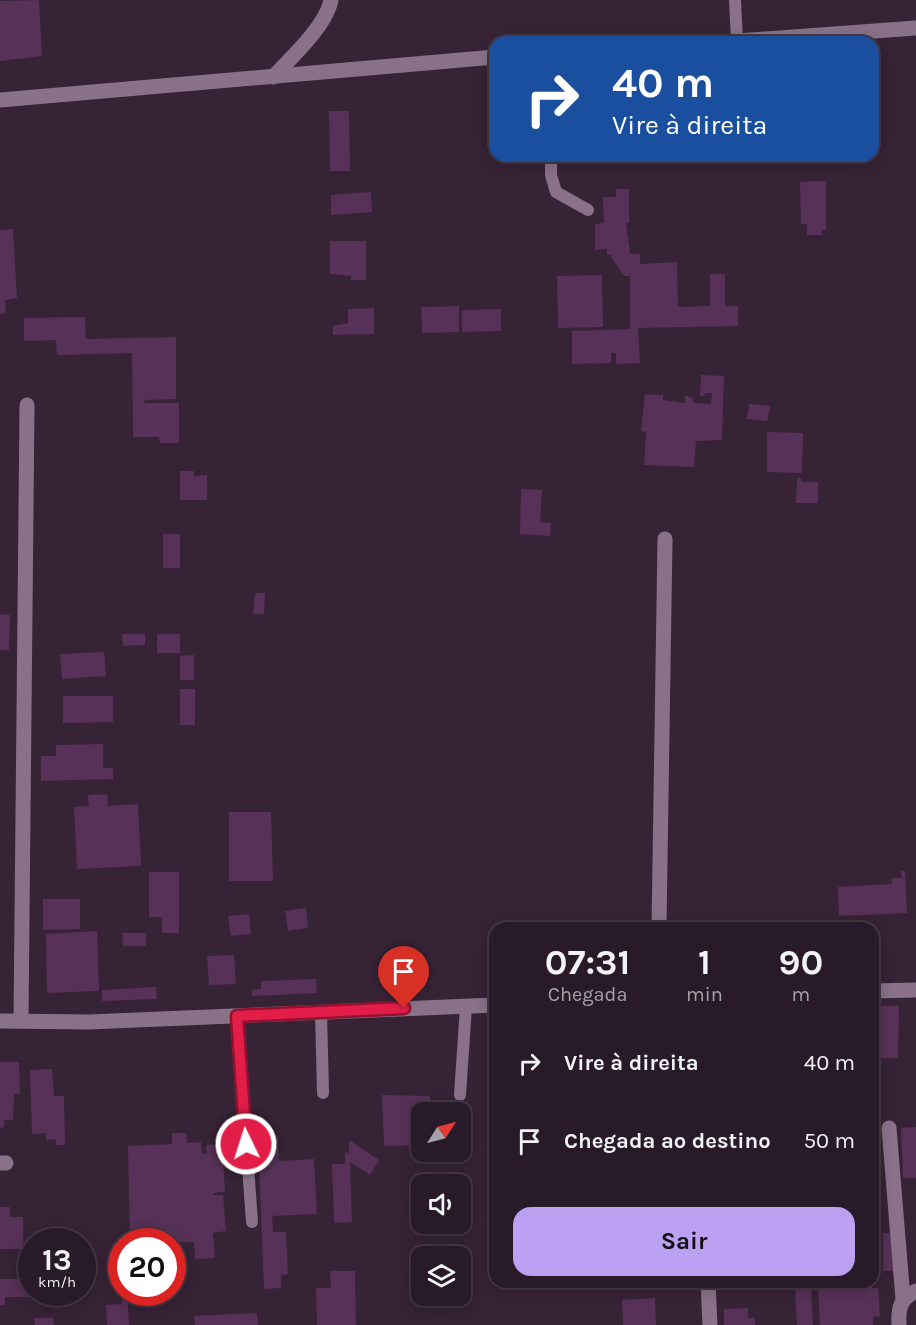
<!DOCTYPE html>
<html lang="pt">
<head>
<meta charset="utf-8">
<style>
	:root { --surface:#281a28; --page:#342734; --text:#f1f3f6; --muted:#a5a1a8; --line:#443845; --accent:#bca0f2 }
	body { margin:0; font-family:Karla,sans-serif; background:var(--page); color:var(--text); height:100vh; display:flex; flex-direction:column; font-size:22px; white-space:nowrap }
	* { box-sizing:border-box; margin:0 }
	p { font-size:20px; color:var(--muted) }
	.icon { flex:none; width:33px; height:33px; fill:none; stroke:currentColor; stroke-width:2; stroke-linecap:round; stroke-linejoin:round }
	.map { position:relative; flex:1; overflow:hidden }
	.details { position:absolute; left:489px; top:922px; width:390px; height:366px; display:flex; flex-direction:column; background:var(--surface); border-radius:18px; box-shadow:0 3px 15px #0003,0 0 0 2px var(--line) }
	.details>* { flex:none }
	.top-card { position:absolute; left:489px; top:36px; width:390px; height:126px; border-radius:18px; box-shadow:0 3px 15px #0003,0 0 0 2px var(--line); background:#1a4fa0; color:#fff; overflow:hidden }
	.needle { width:39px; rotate:54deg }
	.fabs { position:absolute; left:411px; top:1102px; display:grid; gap:12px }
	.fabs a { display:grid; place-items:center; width:60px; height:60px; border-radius:12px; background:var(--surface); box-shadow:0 3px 15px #0003,0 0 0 2px var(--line); font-size:30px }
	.speed { position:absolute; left:18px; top:1228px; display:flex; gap:12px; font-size:30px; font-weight:700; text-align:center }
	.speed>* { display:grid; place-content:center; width:78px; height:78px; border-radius:50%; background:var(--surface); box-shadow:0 3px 15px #0003,0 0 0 2px var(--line); line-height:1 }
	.speed small { font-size:15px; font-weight:400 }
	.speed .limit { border:9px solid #d22; background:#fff; color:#111 }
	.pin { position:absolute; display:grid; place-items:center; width:51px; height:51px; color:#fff; margin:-62px -26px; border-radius:50% 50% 50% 0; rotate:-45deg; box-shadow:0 0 6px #0007 }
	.pin .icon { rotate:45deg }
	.me { position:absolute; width:66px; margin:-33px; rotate:356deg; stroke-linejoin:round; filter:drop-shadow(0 0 4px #0008) }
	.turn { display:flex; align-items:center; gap:21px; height:126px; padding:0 24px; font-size:27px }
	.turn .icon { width:78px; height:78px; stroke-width:2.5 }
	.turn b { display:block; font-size:42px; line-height:51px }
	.eta { display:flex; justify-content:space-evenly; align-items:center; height:102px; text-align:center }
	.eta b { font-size:36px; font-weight:700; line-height:42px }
	.cta { display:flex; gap:12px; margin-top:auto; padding:12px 24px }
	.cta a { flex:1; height:69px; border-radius:18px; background:var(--accent); color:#111; font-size:24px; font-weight:700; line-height:69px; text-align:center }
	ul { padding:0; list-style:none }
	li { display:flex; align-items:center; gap:18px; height:78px; padding:0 24px }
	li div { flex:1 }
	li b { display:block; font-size:22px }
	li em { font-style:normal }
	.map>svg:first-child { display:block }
	.building { fill:#573157 }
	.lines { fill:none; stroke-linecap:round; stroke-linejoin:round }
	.lane { stroke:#897289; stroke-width:12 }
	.street { stroke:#897289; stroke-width:15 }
	.route-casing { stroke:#92132f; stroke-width:15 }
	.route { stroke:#e11d48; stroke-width:10 }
</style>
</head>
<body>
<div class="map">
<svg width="916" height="1325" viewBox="0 0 916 1325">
	<rect width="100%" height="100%" fill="#362336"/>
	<!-- building -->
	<g class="building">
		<path d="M39,0l3,56 -42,5v-60z"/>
		<path d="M329,111h20l1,60h-20z"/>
		<rect x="591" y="156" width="37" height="2"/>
		<path d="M826,181v49h-4v5h-15v-11h-6l-1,-42z"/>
		<path d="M616,189h13v34h-3l4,31h10v10l37,-2 1,45 32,-1v-32h15v32h13v20l-100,2 2,35 -24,1v-11h-5v10l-39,1v-33l58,-2v-53h-6l-14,-21h-3v-6l-12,1v-26l9,-1 -1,-26h13z"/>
		<path d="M371,192l1,20 -41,3v-20z"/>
		<path d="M13,229l4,69 -12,2 1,13 -6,1v-84z"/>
		<path d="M330,241h36v39h-15v-4l-21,-2z"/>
		<path d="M602,275l1,52 -45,1 -1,-52z"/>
		<path d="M459,306v26l-37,1 -1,-26z"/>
		<path d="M374,308v26l-41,1v-9l15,-3v-14z"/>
		<path d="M501,309v22l-39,1v-22z"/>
		<path d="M85,317l1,22 90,-2v62l-31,1 -1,3h35v40h-19l-1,-6h-26l-1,-84 -75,2 -1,-15 -32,1v-23z"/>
		<path d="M701,375l23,1 -2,64 -26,1 -2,26 -50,-2 2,-33 -5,-1 4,-37 18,1v5l22,3v-7l7,1 2,6 17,1 1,-11h-7l-1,3h-4z"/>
		<path d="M749,404l21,2 -3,15 -20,-2z"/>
		<path d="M767,432l36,1 -1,40 -35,-1z"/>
		<path d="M180,471h14v5l13,-1v25h-27z"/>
		<path d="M797,478h4v4h17v21h-22z"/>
		<path d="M521,489l21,1 -2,32 11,1 -1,13 -30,-2z"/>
		<rect x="163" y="534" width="17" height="34"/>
		<path d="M255,593h10l-1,21h-11z"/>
		<path d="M0,614l10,1 -1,35h-9z"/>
		<path d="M122,634h23v11l-22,1z"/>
		<rect x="157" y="634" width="23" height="19"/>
		<path d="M104,652l2,24 -44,3 -2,-25z"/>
		<path d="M194,655v25h-14v-24z"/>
		<rect x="180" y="689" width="15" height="36"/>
		<path d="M63,696h50v26l-50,1z"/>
		<path d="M103,744v24h10v11l-72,2v-25h15v-11z"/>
		<path d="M107,794l1,12 30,-2 3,62 -64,3 -3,-62 15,-1 -1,-11z"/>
		<path d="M229,812h42l2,69h-44z"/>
		<path d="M901,871h4l2,42 -68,3 -1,-29 54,-3 -1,-6h11z"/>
		<path d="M149,872h30v61h-17v-16h-13z"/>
		<path d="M43,899h37v30l-37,1z"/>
		<path d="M306,908l2,20 -20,3 -3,-20z"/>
		<path d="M249,914l2,20 -20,2 -3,-20z"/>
		<path d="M97,931l2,60 -52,2 -1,-59z"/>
		<path d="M122,933h24v13h-23z"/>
		<path d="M234,955l2,29 -27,1 -2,-29z"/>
		<path d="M316,979l1,14 -65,3v-6l9,-1v-8z"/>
		<path d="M156,987l1,12 -55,2v-11z"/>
		<path d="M875,1006h24l-1,52h-20z"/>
		<path d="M0,1062h19l1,32h-6l-1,26h-9v7l-4,1z"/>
		<path d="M52,1069l2,27h10l1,49h-9v-6l-10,1v-7l-14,1 -2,-64z"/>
		<path d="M382,1095l48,1 1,17h-9v32l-38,1z"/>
		<path d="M916,1127v51h-13l-2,-50z"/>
		<path d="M172,1133h14l1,10 14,-1 1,12h5l-1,-9 16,-1 3,48 -12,1v2h10l3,36 -13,2 2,25 -20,1 -1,-17h-64l-2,-96 44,-2z"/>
		<path d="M278,1136l1,25 35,-2 3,55 -45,2 1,16h13l2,42 -7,1v13l-17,1 -6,-152z"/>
		<path d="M349,1140l30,20 -9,15 -20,-13 2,60 -18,1 -2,-59h13v-12l4,1z"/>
		<path d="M0,1207h10v10h13v32h-23z"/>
		<path d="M883,1233h14l1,38h-15z"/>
		<path d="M330,1271h25l1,54h-39l-1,-37h15z"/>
		<path d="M0,1279h32l2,18h-29v8h-5z"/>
		<path d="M872,1285v3h6l2,28 -7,1v8h-53l-2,-36z"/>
		<path d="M811,1289l2,36h-16l-2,-35z"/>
		<path d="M121,1296h11v7l-4,1 1,21h-22l-1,-20 16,-1z"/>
		<path d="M655,1298l1,27h-33l-1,-25z"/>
		<path d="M748,1308v10h7v7h-31v-16z"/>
		<path d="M257,1313l1,12h-63l-1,-9z"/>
		<path d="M34,1318h19l1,7h-19z"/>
	</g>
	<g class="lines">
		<!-- lane -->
		<g class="lane">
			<path d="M735,0l2,41"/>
			<path d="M551,156v19l5,17 32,18"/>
			<path d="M321,1011l2,82"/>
			<path d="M237,1015l15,207"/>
			<path d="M460,1095l6,-89"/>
		</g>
		<!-- street -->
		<g class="street">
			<path d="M725,42l191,-14"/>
			<path d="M273,77c18,-19 53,-51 58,-77"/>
			<path d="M0,100l495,-43"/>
			<path d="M659,928l6,-389"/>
			<path d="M873,991l43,-1"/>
			<path d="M0,1021l89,1 406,-17"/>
			<path d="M21,1021l6,-616"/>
			<path d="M889,1128l14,171"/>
			<path d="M0,1163h6"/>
			<path d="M708,1282l2,43"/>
			<path d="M899,1325c-1,-17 1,-26 17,-34"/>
		</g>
	</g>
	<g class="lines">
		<!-- route casing -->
		<g class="route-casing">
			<path id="route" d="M246,1144l-9,-128 167,-8"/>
		</g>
		<!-- route -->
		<use href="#route" class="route"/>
	</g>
</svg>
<div class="fabs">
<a><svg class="needle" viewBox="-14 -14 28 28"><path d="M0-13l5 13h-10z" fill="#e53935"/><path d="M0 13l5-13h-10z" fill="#a5a1a8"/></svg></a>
<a><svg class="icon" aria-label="sound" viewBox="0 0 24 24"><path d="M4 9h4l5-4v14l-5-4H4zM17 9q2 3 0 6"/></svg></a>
<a><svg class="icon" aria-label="layers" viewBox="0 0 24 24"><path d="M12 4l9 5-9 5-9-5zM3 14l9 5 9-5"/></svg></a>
</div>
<div class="speed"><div>13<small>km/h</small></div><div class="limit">20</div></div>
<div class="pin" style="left:404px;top:1008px;background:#d93025"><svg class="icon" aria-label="arrive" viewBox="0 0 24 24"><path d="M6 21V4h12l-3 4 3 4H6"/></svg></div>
<svg class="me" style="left:246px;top:1144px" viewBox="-20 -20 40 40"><circle r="17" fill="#e11d48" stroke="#fff" stroke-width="3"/><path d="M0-11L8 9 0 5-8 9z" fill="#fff"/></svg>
<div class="top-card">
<div class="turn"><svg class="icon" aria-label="right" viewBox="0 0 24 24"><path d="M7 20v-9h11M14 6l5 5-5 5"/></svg><div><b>40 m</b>Vire à direita</div></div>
</div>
<section class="details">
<div class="eta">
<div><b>07:31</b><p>Chegada</p></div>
<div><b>1</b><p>min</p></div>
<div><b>90</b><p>m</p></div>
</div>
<ul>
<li><svg class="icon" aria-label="right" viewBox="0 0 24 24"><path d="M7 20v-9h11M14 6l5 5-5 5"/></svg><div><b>Vire à direita</b></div><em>40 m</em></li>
<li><svg class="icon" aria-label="arrive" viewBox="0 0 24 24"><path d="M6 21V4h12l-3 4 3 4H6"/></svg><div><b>Chegada ao destino</b></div><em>50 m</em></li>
</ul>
<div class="cta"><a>Sair</a></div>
</section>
</div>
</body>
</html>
